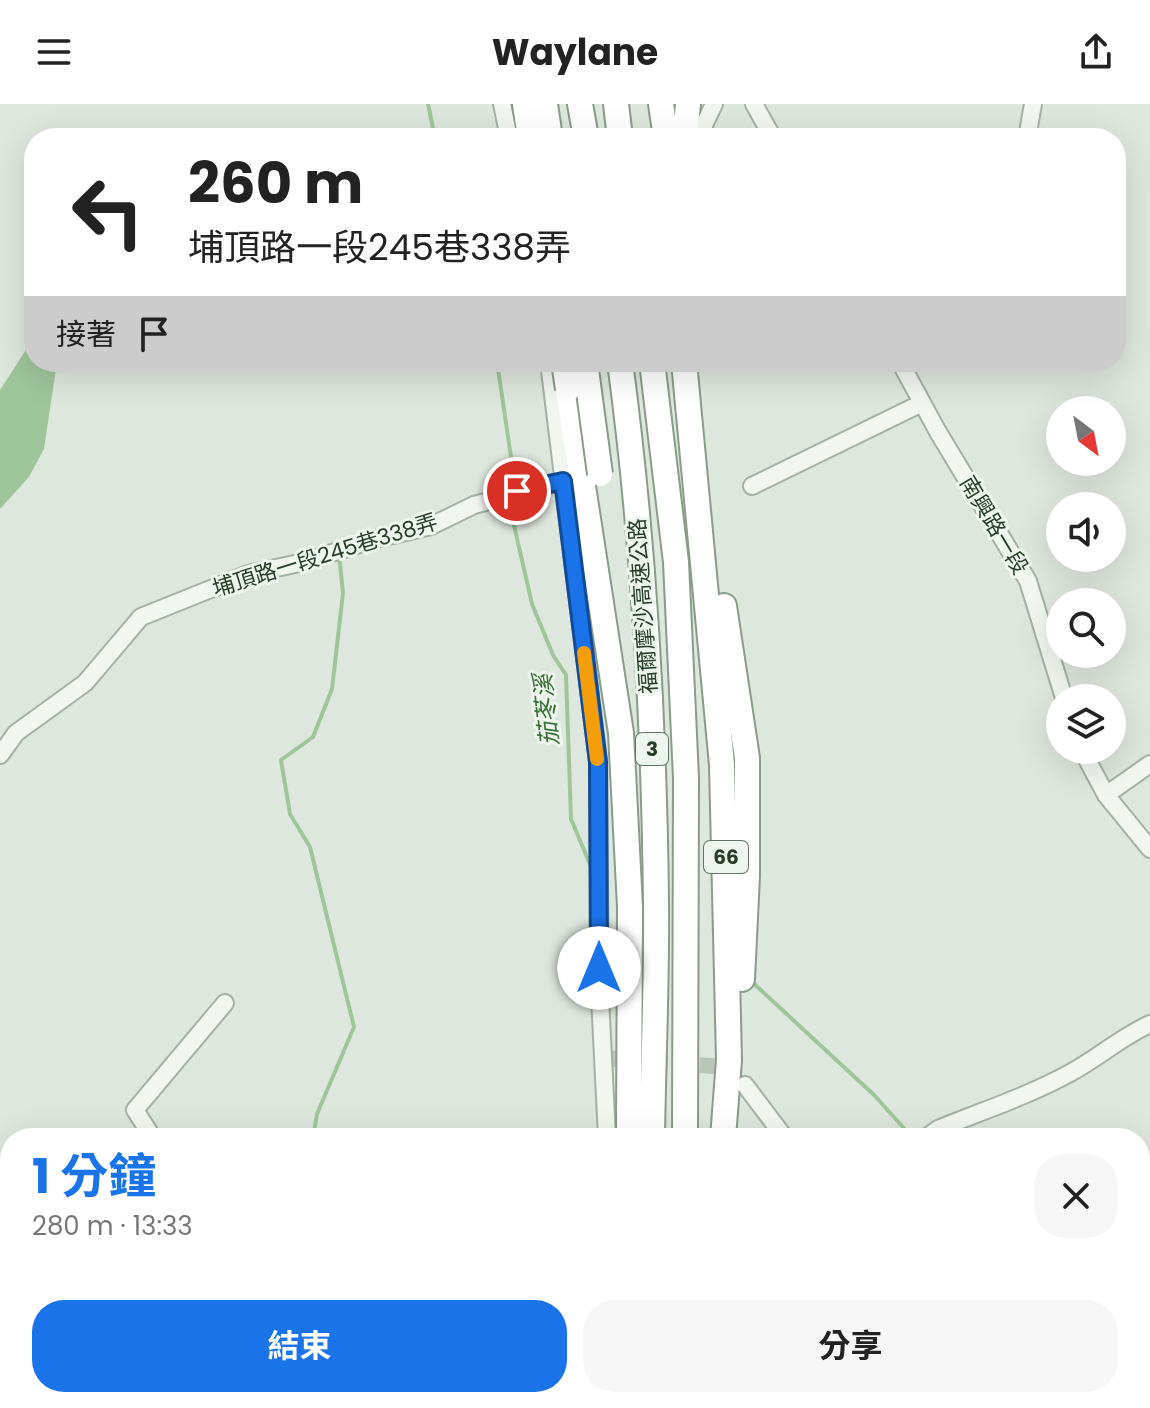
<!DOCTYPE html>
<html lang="zh-TW">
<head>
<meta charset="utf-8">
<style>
	:root { --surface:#fff; --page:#f6f6f6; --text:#222; --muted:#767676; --accent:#1a73e8 }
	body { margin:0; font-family:Poppins,"Noto Sans TC",sans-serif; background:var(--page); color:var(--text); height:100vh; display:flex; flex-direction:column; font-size:30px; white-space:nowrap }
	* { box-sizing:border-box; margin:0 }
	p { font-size:26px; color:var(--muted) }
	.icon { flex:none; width:44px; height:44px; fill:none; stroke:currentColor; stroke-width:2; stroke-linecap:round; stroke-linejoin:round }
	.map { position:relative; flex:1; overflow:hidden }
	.side { position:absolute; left:0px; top:1024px; width:1150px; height:280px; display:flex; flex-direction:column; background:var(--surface); border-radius:32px 32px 0 0; box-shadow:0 8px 32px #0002 }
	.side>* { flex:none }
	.hud { position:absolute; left:24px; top:24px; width:1102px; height:244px; border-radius:32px; box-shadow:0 8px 32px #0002; background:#fff; color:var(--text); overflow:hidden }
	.needle { width:52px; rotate:148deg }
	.tools { position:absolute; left:1046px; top:292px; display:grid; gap:16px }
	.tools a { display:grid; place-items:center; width:80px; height:80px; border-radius:50%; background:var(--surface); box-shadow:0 8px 32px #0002; font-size:40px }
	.pin { position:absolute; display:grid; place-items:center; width:68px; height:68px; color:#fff; margin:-34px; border:4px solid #fff; border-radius:50%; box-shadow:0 2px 8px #0007 }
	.me { position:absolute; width:88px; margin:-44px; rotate:0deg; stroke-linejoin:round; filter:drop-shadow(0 0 6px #0008) }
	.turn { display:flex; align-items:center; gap:28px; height:168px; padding:0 32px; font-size:36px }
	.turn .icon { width:104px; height:104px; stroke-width:2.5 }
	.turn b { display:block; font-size:56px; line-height:68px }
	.then { display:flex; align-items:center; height:76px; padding:0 32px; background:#0003; gap:16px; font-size:30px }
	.round { display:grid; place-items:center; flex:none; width:84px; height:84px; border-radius:32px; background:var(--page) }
	.summary { display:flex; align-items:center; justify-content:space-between; height:136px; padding:0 32px }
	h1 { font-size:48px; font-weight:700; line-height:60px; color:var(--accent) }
	.primary-button { display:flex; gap:16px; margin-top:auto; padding:16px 32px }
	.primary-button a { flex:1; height:92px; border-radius:32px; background:var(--accent); color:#fff; font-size:32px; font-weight:700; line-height:92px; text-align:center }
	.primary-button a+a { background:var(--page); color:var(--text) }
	header { display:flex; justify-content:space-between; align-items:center; height:104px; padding:0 32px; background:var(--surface); font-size:36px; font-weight:700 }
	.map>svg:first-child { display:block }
	.water { fill:#9fc69b }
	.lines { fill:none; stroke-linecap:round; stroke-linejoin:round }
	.stream { stroke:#9fc69b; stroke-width:4 }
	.minor-tunnel { stroke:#bac5ba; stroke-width:16; stroke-dasharray:16 8; stroke-linecap:butt }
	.minor-casing { stroke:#a4b1a4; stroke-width:20 }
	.highway-casing { stroke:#879d87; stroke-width:28 }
	.minor { stroke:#f1f6f1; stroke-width:16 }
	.highway { stroke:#fff; stroke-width:24 }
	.highway-bridge-casing { stroke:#879d87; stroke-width:28; stroke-linecap:butt }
	.highway-bridge { stroke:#fff; stroke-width:24 }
	.route-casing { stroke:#114b97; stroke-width:20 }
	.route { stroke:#1a73e8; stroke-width:14 }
	.slow { stroke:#f59e0b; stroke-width:14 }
	.labels { text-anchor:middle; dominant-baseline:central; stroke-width:6; stroke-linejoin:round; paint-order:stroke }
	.shield { fill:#eef5ee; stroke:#637464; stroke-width:2 }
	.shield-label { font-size:20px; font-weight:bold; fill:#283d29 }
	.street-label { font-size:22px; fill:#283d29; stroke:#eef5ee }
	.water-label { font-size:24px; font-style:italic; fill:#386f34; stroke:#eef5ee }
</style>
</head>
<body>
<header><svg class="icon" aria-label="menu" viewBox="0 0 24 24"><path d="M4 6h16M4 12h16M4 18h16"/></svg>Waylane<svg class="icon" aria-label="share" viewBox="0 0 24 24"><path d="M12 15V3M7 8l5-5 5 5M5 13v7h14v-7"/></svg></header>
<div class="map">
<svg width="1150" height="1304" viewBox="0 0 1150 1304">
	<rect width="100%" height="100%" fill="#dee7de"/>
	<!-- water -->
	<path class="water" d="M26,216l8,4v38h23l-13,87 -15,28 -29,32v-119l29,-45z"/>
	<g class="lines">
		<!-- stream -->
		<g class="stream">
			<path d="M428,0l7,34"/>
			<path d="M497,258l14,95 -4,33"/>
			<path d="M508,395l24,105 21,51 13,20 5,144 21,50"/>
			<path d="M750,876l124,115 37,41"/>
			<path d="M313,1034l4,-24 37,-87 -44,-180 -20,-33 -9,-54 32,-23 19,-48 11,-96 -4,-38"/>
			<path d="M1140,1137l10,4"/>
			<path d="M299,1294l1,10"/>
		</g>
		<!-- minor-tunnel -->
		<path class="minor-tunnel" d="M604,954l121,9 20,18"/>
		<!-- minor casing -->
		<g class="minor-casing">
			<g id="minor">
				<path d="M502,0l7,34"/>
				<path d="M754,0l19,34"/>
				<path d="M704,34v-13l10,-21"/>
				<path d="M1027,34l6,-34"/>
				<path d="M549,258l49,400 2,235 7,141"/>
				<path d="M900,258l38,70 90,149 36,117"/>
				<path d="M752,382l170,-83"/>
				<path d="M1082,646l24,45 44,54"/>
				<path d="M0,651l16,-22 69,-50 56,-66 107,-43 56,-12 68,-22 59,-14 43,-21 89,-24"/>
				<path d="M1106,691l44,-31"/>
				<path d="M745,981l40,53"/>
				<path d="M153,1034l-18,-28 90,-107"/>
				<path d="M926,1034l12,-9c44,-18 90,-33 132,-56 28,-15 51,-36 80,-49"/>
				<path d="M1140,1269l10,13"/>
				<path d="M405,1294l39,10"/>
				<path d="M11,1304l43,-10"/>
				<path d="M510,1304l22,-10"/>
			</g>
		</g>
		<!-- highway casing -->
		<g class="highway-casing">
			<g id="highway">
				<path d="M525,0l5,34"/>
				<path d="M545,0l5,34"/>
				<path d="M580,0l6,34"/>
				<path d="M616,0l4,34"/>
				<path d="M661,0l5,34"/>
				<path d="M685,34l3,-34"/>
				<path d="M620,258c24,179 34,359 36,539 1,79 -3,158 -4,237"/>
				<path d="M652,258l24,200 10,216 -1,360"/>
				<path d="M684,258l38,403 7,295 -6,78"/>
				<path d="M568,285l53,344 9,174 -1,231"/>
				<path d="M724,502l23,152v118l-5,103"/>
				<path d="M619,1304l1,-10"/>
				<path d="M637,1304l1,-10"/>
				<path d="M667,1304l2,-10"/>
				<path d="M694,1304l2,-10"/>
			</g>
		</g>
		<!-- minor -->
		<use href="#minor" class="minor"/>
		<!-- highway -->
		<use href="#highway" class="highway"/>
		<!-- highway-bridge casing -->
		<g class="highway-bridge-casing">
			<g id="highway-bridge">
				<path d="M564,258l4,27"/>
				<path d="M585,258l15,112"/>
			</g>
		</g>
		<!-- highway-bridge -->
		<use href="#highway-bridge" class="highway-bridge"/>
	</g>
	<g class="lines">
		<!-- route casing -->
		<g class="route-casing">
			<path id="route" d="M517,387l46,-10 35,281 1,206"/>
		</g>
		<!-- route -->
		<use href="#route" class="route"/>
		<!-- slow -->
		<path class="slow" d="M584,549l13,106"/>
	</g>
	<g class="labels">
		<!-- shield labels -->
		<g class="shield">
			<rect x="636" y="629" width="32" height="32" rx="6"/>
			<rect x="704" y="737" width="44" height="32" rx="6"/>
		</g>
		<g class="shield-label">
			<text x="652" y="645">3</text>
			<text x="726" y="753">66</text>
		</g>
		<!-- street labels -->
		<g class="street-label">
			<text transform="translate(994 421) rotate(59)">南興路一段</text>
			<text transform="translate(325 451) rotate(-17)">埔頂路一段245巷338弄</text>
			<text transform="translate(643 502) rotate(-94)">福爾摩沙高速公路</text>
		</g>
		<!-- water labels -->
		<g class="water-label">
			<text transform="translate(546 606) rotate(-96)">茄苳溪</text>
		</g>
	</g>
</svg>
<div class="tools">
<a><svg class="needle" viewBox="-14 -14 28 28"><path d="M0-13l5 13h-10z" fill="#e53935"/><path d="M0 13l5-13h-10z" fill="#767676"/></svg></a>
<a><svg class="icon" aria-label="sound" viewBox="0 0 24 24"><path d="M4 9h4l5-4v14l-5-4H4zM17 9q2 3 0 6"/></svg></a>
<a><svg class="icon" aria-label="search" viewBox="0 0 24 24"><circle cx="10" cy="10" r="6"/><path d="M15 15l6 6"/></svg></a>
<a><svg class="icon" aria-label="layers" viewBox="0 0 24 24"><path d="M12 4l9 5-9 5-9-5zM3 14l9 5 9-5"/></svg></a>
</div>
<div class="pin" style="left:517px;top:387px;background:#d93025"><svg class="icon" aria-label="arrive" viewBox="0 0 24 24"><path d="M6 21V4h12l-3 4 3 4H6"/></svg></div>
<svg class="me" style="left:599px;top:864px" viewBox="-20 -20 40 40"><circle r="19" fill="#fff"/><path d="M0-13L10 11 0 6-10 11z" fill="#1a73e8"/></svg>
<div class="hud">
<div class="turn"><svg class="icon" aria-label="left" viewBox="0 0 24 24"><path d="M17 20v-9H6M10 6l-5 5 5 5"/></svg><div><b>260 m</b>埔頂路一段245巷338弄</div></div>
<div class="then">接著<svg class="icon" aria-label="arrive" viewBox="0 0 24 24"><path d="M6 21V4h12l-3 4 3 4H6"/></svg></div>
</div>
<section class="side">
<div class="summary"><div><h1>1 分鐘</h1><p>280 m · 13:33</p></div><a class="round"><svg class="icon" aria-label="close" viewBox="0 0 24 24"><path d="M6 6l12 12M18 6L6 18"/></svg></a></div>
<div class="primary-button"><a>結束</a><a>分享</a></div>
</section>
</div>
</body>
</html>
